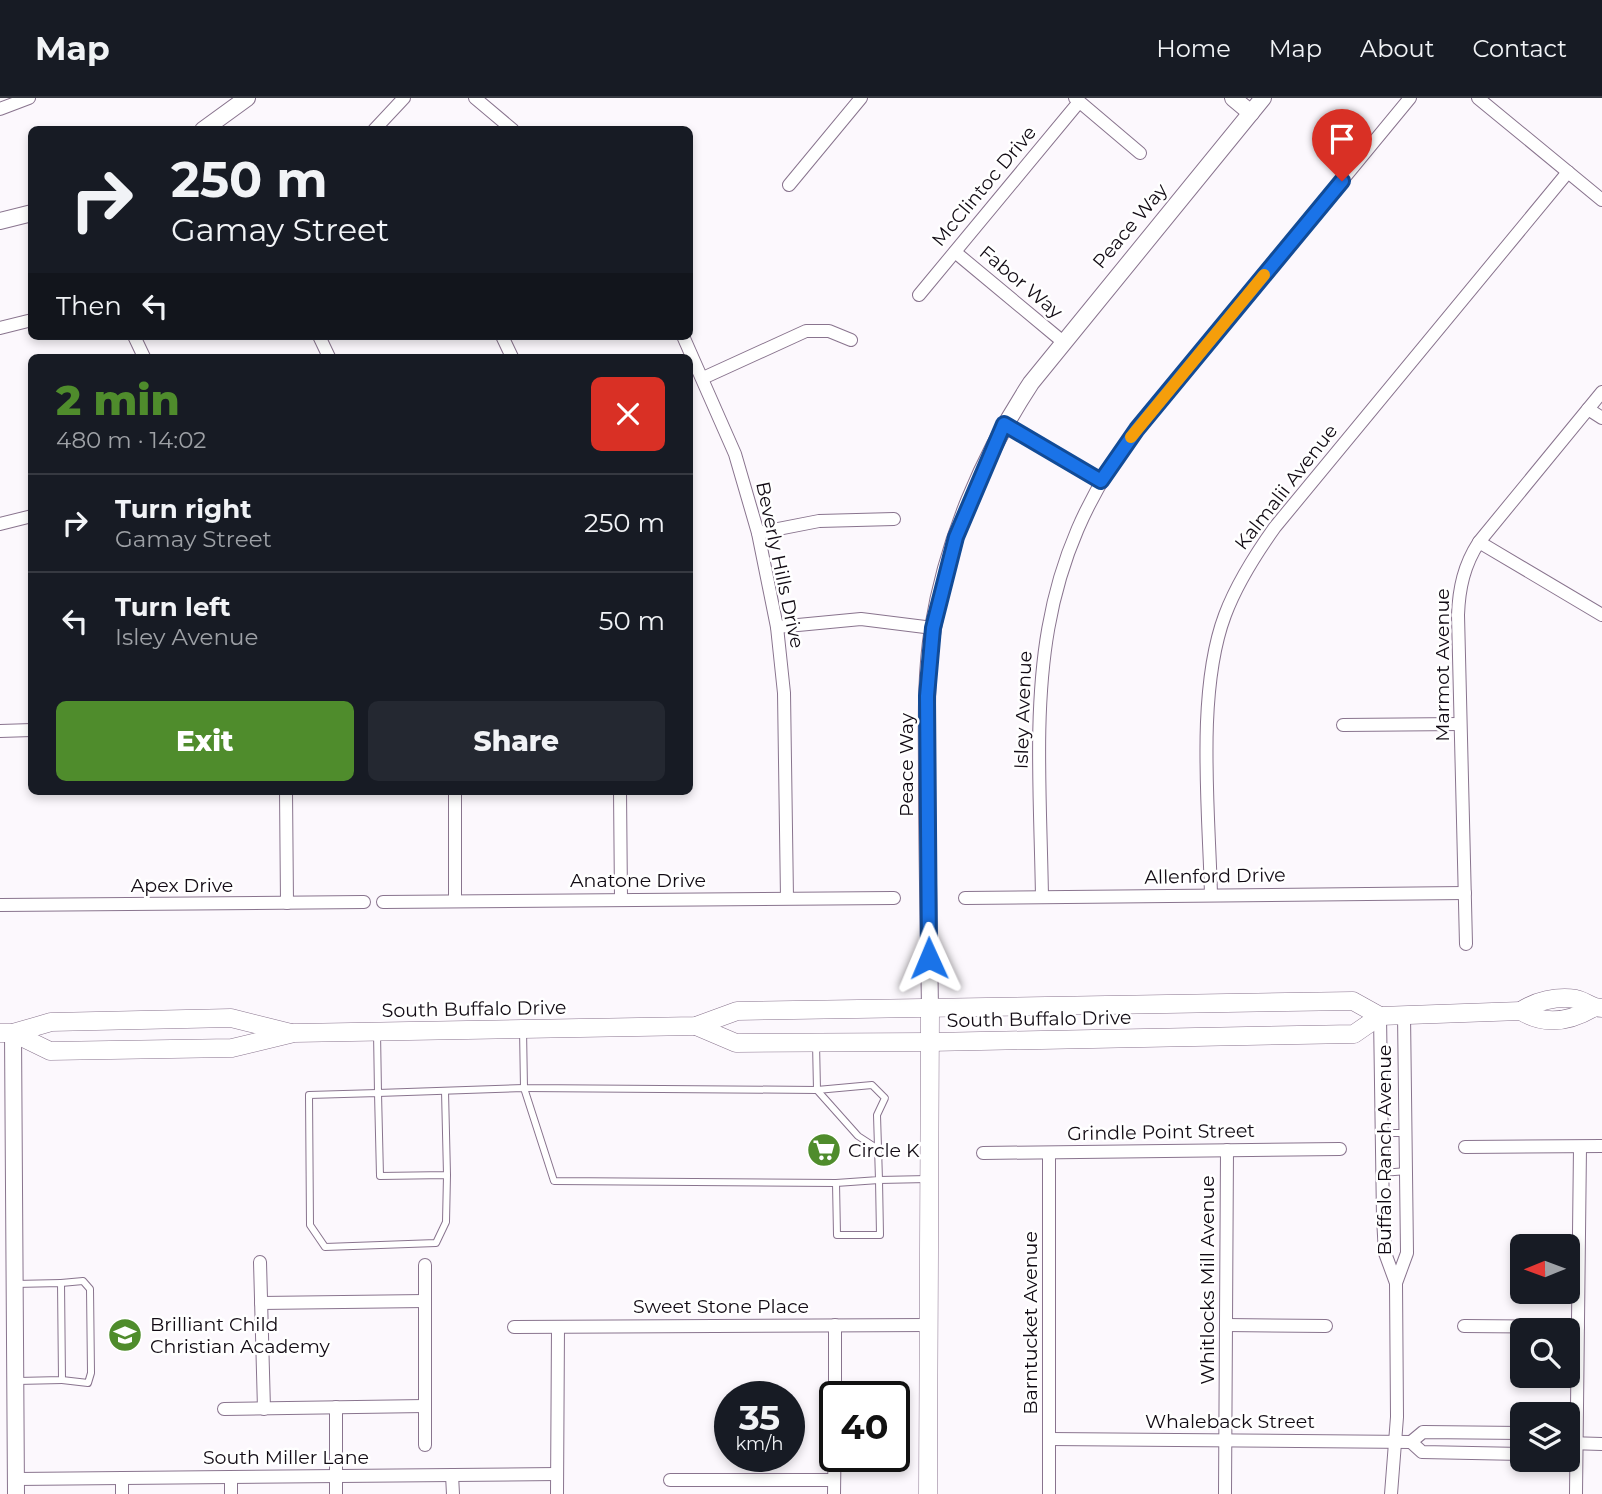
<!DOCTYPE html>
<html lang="en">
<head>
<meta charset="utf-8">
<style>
	:root { --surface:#171b24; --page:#242831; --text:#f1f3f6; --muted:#9ea1a6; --line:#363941; --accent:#4f8c2c }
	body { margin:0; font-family:Montserrat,sans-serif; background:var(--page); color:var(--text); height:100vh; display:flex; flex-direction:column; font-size:26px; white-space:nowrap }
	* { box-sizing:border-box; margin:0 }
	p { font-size:23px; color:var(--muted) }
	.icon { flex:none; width:38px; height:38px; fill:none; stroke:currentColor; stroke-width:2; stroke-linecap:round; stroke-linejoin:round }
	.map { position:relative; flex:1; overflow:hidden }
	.sheet { position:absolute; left:28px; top:256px; width:665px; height:441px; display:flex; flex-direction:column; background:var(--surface); border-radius:10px; box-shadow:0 4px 10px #0003 }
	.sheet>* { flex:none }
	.top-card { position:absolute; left:28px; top:28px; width:665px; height:214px; border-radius:10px; box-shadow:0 4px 10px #0003; background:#171b24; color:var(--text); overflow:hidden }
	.needle { width:46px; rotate:269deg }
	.buttons { position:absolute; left:1510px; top:1136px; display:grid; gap:14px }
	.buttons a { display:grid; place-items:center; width:70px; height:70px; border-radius:10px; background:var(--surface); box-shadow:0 4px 10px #0003; font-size:35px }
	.speed { position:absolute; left:714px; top:1283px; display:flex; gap:14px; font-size:35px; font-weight:700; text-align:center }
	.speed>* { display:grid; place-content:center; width:91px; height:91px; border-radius:50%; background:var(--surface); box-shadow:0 4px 10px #0003; line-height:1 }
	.speed small { font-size:18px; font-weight:400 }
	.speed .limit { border:4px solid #111; border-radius:10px; background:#fff; color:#111 }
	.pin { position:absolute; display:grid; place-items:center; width:60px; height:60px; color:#fff; margin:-72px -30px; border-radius:50% 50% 50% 0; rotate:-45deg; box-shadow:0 0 7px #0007 }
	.pin .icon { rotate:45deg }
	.me { position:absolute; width:77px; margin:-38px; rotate:359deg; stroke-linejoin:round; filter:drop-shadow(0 0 5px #0008) }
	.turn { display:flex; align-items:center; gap:24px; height:147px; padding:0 28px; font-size:32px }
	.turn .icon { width:91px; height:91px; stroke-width:2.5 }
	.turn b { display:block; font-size:49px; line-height:60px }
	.then { display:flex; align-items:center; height:66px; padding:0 28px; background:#0003; gap:14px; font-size:26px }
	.round { display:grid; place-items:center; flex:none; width:74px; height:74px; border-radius:10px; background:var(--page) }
	.headline { display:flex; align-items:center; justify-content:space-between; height:119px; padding:0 28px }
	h1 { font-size:42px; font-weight:800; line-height:52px; color:var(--accent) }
	.primary-button { display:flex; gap:14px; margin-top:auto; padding:14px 28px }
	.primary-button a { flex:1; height:80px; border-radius:10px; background:var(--accent); color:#fff; font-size:28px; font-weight:800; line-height:80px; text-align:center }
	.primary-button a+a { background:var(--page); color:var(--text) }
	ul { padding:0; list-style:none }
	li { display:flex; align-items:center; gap:21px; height:98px; padding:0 28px; border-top:2px solid var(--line) }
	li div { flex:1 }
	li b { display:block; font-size:26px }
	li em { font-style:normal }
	header { display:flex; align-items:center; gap:42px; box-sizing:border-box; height:98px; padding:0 35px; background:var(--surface); border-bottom:2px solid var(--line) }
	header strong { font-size:33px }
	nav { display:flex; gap:38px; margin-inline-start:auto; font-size:24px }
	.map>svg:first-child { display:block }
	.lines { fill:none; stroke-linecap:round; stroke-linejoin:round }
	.service-casing { stroke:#89748e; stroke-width:8 }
	.minor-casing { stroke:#89748e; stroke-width:14 }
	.tertiary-casing { stroke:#89748e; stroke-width:18 }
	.secondary-casing { stroke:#89748e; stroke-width:19 }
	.service { stroke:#fff; stroke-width:6 }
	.minor { stroke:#fff; stroke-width:12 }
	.tertiary { stroke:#fff; stroke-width:16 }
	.secondary { stroke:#fff; stroke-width:18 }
	.route-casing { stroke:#114b97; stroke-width:18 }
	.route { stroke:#1a73e8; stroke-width:12 }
	.slow { stroke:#f59e0b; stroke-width:12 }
	.labels { text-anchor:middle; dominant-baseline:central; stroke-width:5; stroke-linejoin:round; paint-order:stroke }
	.street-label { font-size:19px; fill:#120b14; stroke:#fff }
	.poi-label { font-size:19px; fill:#120b14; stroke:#fff; text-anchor:start }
</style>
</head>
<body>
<header>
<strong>Map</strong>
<nav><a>Home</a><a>Map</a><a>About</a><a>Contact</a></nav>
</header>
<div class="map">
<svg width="1602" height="1396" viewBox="0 0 1602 1396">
	<rect width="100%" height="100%" fill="#fcf8fd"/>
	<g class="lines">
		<!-- service casing -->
		<g class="service-casing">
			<g id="service">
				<path d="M523,931l1,59 293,2 -1,-47"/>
				<path d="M377,934l1,61 146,-5 30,93 282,2 1,52h43l-1,-55 49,-1"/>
				<path d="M817,992l55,-5 13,13 -8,17 2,65 -43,3"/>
				<path d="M817,992l41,46 20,13"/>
				<path d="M445,993l2,84 -67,1 -2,-83 -69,2 1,130 15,22 111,-4 10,-21 1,-47"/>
				<path d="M1383,1035h23"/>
				<path d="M1382,1075l25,-2"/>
				<path d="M61,1185l22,-2 7,8 1,84 -3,10 -26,-3"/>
				<path d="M15,1186l46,-1 1,97 -45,1"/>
			</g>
		</g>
		<!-- minor casing -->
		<g class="minor-casing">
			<g id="minor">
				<path d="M475,0l38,32"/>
				<path d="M1075,0l65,55"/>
				<path d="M1478,0l124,102"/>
				<path d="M0,11l29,-11"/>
				<path d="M374,32l30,-32"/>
				<path d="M789,87l72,-87"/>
				<path d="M955,154l107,89"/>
				<path d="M919,197l160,-193"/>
				<path d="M0,230l32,-8"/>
				<path d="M134,238l10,21"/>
				<path d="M319,238l10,21"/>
				<path d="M502,238l10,21"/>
				<path d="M683,238l52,118 23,79 19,94 7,66 3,205"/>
				<path d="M703,280l103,-47h23l22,9"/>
				<path d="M1588,311l14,9"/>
				<path d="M1004,326l97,57"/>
				<path d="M0,426l32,-8"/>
				<path d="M758,435l61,-12 75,-2"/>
				<path d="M1479,444l123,73"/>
				<path d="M777,529l84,-8 72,9"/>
				<path d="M1343,627l117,-1"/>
				<path d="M0,633l32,-1"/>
				<path d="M286,693l1,112"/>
				<path d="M620,693l1,108"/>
				<path d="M1211,797c-2,-84 -15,-203 14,-280 12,-32 30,-60 50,-88l293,-355"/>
				<path d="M1042,799c-3,-179 -22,-314 95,-468l273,-331"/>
				<path d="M965,800l500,-5"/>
				<path d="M455,802v-109"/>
				<path d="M383,804l511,-4"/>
				<path d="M0,807l364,-3"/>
				<path d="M1466,846l-8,-329c1,-27 6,-50 21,-73l123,-150"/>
				<path d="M1380,918l3,202 2,35 11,30"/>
				<path d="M1465,1049l137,-1"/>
				<path d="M983,1055l357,-4"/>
				<path d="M260,1164l4,147"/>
				<path d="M425,1167v180"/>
				<path d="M261,1205l164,-2"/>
				<path d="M1226,1227l100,1"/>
				<path d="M1464,1228l114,1"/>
				<path d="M514,1229l415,-2"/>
				<path d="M835,1298v-71"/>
				<path d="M336,1309v87"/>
				<path d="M224,1311l201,-3"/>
				<path d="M1049,1341l362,3 12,-10 99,1"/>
				<path d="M1411,1344l11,10 100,2"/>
				<path d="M1568,1345l34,1"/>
				<path d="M452,1377l1,19"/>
				<path d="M231,1379v17"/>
				<path d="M122,1380v16"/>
				<path d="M16,1381l541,-5"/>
				<path d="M670,1382h164"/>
				<path d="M557,1396l1,-167"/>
				<path d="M834,1396l1,-73"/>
				<path d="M1049,1396v-341"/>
				<path d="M1225,1396l2,-344"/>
				<path d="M1391,1396l6,-77 -1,-134 11,-30 -3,-238"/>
				<path d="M1576,1396l4,-347"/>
			</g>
		</g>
		<!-- tertiary casing -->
		<g class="tertiary-casing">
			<g id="tertiary">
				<path d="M1233,0l18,15"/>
				<path d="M203,32l44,-32"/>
				<path d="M0,123l32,-8"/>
				<path d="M930,912c-1,-78 -3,-156 -3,-234 0,-49 -2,-99 6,-148 14,-87 50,-172 98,-245l232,-285"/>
				<path d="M13,935l3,461"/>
			</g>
		</g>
		<!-- secondary casing -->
		<g class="secondary-casing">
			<g id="secondary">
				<path d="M1521,913c14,-10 36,-15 55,-12 10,2 15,9 26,9"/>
				<path d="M696,928l40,17 194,-1 424,-8 26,-18 141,-5c24,15 48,11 72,-3"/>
				<path d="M0,935h13l38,-11 180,-4 60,15"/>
				<path d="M13,935l37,18 182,-3 62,-15 402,-7 41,-15 616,-10 27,15"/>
				<path d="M928,1396l2,-484"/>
			</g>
		</g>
		<!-- service -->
		<use href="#service" class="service"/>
		<!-- minor -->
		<use href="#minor" class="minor"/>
		<!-- tertiary -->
		<use href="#tertiary" class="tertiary"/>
		<!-- secondary -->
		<use href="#secondary" class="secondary"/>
	</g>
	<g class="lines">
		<!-- route casing -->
		<g class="route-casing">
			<path id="route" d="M929,860l-2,-262 6,-68 23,-91 48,-113 97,57 36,-52 205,-248"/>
		</g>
		<!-- route -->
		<use href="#route" class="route"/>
		<!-- slow -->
		<path class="slow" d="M1131,339l133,-162"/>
	</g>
	<!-- icons -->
	<defs>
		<g id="supermarket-disc" transform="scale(1.75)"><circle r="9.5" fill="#4f8c2c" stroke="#fff"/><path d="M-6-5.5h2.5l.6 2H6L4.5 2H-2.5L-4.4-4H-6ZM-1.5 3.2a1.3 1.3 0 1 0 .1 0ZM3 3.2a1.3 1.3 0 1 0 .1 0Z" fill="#fff"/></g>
		<g id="school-disc" transform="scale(1.75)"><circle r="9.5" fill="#4f8c2c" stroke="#fff"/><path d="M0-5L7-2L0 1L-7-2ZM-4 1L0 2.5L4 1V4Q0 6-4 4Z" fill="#fff"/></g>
	</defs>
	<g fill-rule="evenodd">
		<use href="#supermarket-disc" x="824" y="1052"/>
		<use href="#school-disc" x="125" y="1237"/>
	</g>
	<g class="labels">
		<!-- street labels -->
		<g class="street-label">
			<text transform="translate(984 88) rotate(-50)">McClintoc Drive</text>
			<text transform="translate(1130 128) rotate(-50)">Peace Way</text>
			<text transform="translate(1021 184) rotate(40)">Fabor Way</text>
			<text transform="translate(1286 389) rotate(-52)">Kalmalii Avenue</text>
			<text transform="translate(780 467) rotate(78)">Beverly Hills Drive</text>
			<text transform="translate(1442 567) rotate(-90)">Marmot Avenue</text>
			<text transform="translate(1023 612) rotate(-88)">Isley Avenue</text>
			<text transform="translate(906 667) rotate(-90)">Peace Way</text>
			<text transform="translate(1215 778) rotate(-1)">Allenford Drive</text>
			<text x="638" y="782">Anatone Drive</text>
			<text x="182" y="787">Apex Drive</text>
			<text transform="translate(474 911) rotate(-1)">South Buffalo Drive</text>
			<text transform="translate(1039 921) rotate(-1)">South Buffalo Drive</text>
			<text transform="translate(1161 1034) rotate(-1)">Grindle Point Street</text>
			<text transform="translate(1384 1052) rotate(-90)">Buffalo Ranch Avenue</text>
			<text transform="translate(1207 1182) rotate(-90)">Whitlocks Mill Avenue</text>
			<text x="721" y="1208">Sweet Stone Place</text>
			<text transform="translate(1030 1225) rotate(-90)">Barntucket Avenue</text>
			<text x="1230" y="1323">Whaleback Street</text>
			<text x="286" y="1359">South Miller Lane</text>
		</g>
		<!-- poi labels -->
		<g class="poi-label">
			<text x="848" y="1052">Circle K</text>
			<text x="150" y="1226">Brilliant Child<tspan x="150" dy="22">Christian Academy</tspan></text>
		</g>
	</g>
</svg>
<div class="buttons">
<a><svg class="needle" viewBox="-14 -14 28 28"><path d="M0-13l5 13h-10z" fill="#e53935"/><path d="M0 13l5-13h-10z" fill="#9ea1a6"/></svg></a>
<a><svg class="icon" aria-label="search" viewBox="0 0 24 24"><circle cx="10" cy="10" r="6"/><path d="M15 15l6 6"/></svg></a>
<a><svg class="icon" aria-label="layers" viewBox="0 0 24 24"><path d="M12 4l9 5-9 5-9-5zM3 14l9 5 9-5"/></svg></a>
</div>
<div class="speed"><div>35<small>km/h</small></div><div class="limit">40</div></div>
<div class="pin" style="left:1342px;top:83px;background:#d93025"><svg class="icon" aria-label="arrive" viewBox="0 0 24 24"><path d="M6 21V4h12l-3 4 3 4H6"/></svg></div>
<svg class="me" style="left:929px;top:860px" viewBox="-20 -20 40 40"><path d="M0-17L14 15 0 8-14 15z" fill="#1a73e8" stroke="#fff" stroke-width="4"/></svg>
<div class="top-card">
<div class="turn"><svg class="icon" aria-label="right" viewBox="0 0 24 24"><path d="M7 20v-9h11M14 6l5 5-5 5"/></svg><div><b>250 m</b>Gamay Street</div></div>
<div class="then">Then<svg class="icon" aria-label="left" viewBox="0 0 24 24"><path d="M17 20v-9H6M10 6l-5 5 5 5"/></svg></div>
</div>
<section class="sheet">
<div class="headline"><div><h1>2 min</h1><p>480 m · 14:02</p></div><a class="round" style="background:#d93025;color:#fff"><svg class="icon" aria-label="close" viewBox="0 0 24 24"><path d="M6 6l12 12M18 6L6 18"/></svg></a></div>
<ul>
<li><svg class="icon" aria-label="right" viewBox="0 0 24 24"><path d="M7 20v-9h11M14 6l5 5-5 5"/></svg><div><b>Turn right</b><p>Gamay Street</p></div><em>250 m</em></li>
<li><svg class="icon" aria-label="left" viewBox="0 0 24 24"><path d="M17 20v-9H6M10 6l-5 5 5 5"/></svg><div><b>Turn left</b><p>Isley Avenue</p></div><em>50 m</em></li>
</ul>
<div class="primary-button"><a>Exit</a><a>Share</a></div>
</section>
</div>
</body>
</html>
